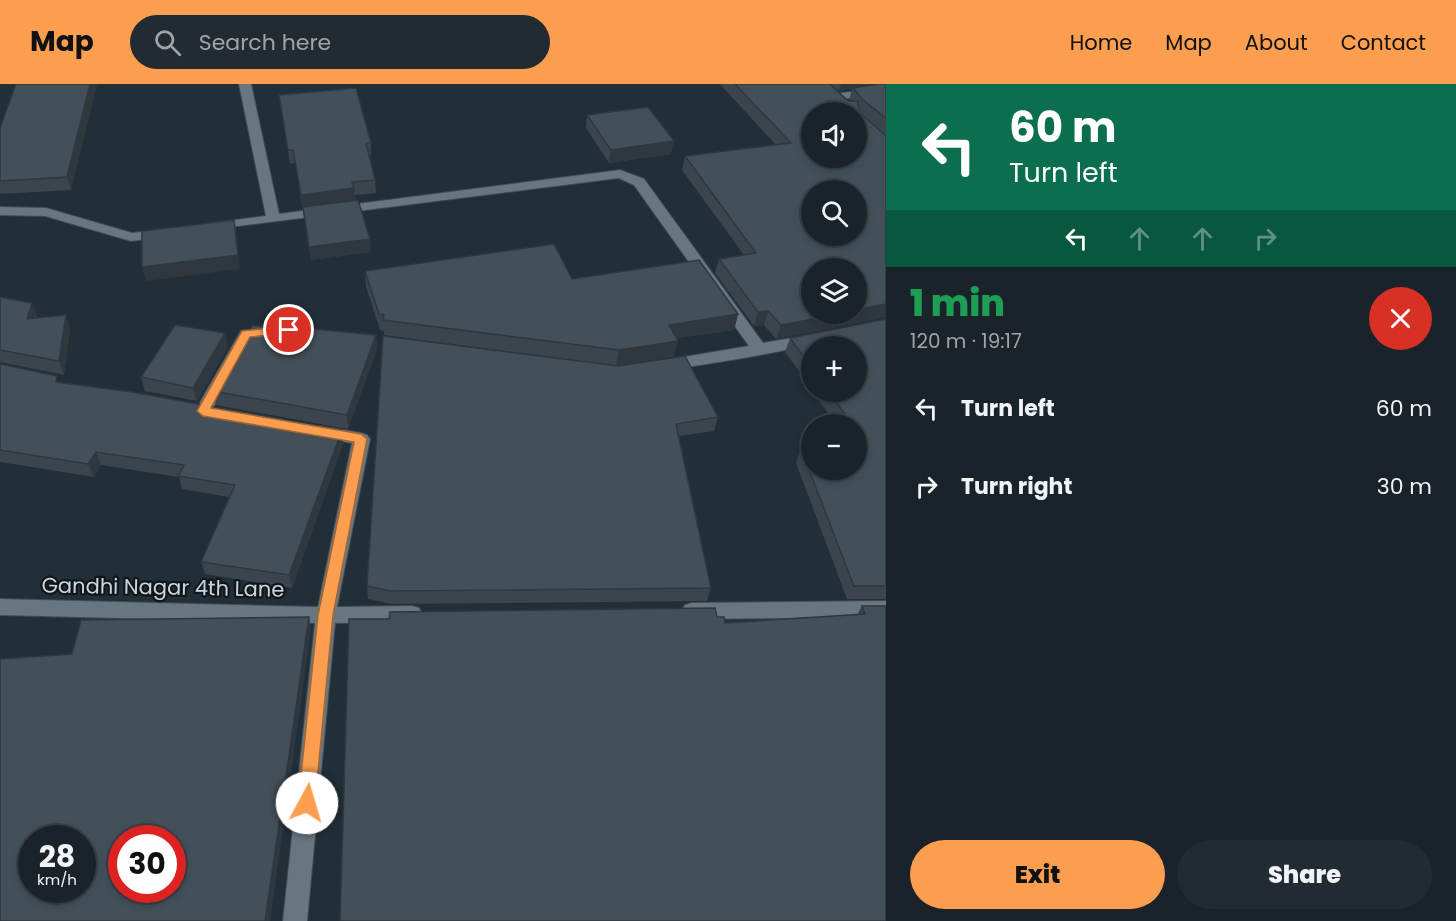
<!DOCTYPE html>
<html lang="en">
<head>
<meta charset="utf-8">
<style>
	:root { --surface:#1a232a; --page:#232b32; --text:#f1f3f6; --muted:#9fa4a8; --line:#384047; --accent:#fb9e50 }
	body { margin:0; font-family:Poppins,sans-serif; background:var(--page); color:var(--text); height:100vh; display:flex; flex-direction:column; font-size:22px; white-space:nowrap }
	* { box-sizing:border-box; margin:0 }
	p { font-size:20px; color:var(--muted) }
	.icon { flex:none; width:33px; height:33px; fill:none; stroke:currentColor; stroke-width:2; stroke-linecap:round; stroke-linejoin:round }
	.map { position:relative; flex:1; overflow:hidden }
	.drawer { display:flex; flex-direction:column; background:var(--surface); width:570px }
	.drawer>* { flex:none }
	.banner { background:#0b6e4f; color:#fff; overflow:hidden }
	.controls { position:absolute; left:801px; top:18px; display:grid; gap:12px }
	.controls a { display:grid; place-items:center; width:66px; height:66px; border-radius:50%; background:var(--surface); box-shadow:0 3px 9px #0003,0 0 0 2px var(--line); font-size:30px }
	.speed { position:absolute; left:18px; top:741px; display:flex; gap:12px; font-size:30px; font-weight:700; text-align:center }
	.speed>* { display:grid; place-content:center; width:78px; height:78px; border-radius:50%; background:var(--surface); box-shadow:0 3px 9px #0003,0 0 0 2px var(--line); line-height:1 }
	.speed small { font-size:15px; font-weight:400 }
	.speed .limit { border:9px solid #d22; background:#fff; color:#111 }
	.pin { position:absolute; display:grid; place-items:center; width:51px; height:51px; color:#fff; margin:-26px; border:3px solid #fff; border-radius:50%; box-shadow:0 2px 6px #0007 }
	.me { position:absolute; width:66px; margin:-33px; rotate:6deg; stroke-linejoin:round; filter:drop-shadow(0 0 4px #0008) }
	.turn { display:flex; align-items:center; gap:21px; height:126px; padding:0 24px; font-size:27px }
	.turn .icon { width:78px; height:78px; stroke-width:2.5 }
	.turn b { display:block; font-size:42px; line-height:51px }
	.lanes { display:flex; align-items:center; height:57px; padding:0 24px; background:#0003; justify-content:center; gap:30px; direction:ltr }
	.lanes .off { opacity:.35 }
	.round { display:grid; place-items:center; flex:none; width:63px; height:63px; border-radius:32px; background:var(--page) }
	.summary { display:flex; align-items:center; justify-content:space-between; height:102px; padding:0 24px }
	h1 { font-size:36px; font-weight:800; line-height:45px; color:#1e9e55 }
	.cta { display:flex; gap:12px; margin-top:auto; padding:12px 24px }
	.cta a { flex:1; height:69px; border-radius:36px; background:var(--accent); color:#111; font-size:24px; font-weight:800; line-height:69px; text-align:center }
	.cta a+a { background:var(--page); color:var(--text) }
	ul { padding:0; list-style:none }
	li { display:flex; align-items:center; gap:18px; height:78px; padding:0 24px }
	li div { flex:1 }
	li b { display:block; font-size:22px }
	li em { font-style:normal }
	header { display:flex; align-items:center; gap:36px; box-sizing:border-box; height:84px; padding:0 30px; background:var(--accent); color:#111 }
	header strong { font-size:28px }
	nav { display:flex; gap:33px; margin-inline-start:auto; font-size:21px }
	.search { width:420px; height:54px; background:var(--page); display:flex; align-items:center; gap:15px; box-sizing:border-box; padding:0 21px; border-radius:33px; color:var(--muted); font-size:22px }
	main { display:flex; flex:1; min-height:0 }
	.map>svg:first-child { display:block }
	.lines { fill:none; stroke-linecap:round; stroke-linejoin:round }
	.minor-casing { stroke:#414c53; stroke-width:2 }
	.minor { fill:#687681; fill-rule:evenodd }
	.wall { fill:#3a454d }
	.shaded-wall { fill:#2f383f }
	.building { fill:#43505a; stroke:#2f383f; stroke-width:1.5; fill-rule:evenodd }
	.route { fill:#fb9e50; stroke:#a36734; stroke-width:1.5 }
	.labels { text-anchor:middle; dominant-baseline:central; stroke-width:4.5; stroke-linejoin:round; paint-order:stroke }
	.street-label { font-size:21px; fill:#cdd5da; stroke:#10161a }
</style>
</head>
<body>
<header>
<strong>Map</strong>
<div class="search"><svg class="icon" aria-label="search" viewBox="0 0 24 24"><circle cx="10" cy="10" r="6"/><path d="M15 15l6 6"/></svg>Search here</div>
<nav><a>Home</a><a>Map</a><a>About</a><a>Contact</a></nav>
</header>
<main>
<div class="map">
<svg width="886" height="837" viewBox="0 0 886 837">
	<rect width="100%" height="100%" fill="#222f38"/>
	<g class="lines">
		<!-- minor casing -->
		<g class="minor-casing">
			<g id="minor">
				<path d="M239,0h12l28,130 341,-44 24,9 119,164 47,-8 8,5c-7,9 -131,27 -152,30l-6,-1 -2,-4 2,-4 6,-1 83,-14 -115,-161 -15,-7 -413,52 -2,-3 2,-3 5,-1 55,-7z"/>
				<path d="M886,3v6l-51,7 -6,-3 6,-3z"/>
				<path d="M0,123l46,1 86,25 34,-4 7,4 -7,4 -35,4 -86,-25 -45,-1z"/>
				<path d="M273,243l5,2 3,3 -3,3 -27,4 -42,76h-12l-2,-4 46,-80z"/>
				<path d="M320,342l41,7 6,2 3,4 -33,168 75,-1 7,2 3,6 -3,6 -7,2 -77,1 -28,298h-24l32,-298 -315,-8v-16l318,8 34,-164 -38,-7 -2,-4 2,-4z"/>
				<path d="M886,517v16l-194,2 -7,-2 -3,-6 3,-6 7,-2z"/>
			</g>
		</g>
		<!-- minor -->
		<use href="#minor" class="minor"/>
	</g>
	<!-- wall -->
	<g class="wall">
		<path d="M16,0h81l-26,106 -71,4v-66z"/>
		<path d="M720,0h110l19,17 3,-12 -13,2 -8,-7h55v51l-18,-14 18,15v181l-110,22 -12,-14 -10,1 -39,-53 4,-14 25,-4 -62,-85 3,-14 91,-11z"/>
		<path d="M281,23l90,36v13h-2l6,24 1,13 -21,2v6l16,51 -60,8 -16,-97 -5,1z"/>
		<path d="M587,31l84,39 -62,9 -23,-35z"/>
		<path d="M365,187l207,8 166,35 -4,16 -57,8 -3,18 -58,10 -232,-31v-4l-4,-1 -14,-43z"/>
		<path d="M0,213l37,19v2l33,11 -6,46 -64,-13z"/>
		<path d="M886,235v280h-39l-51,-136 5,-14 55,21v-46h-20l-23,-32h43l-44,-46v43l-27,-37 5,-14z"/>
		<path d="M376,251l1,14 -29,80 -132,-24 -3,-14z"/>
		<path d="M383,252l335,81 -4,14 -35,5 32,152 -4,13 -315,3 -24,-5 -1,-13z"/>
		<path d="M228,263l-31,54 -52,-10 -4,-14z"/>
		<path d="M0,280l59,18 284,62 -51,144 -87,-14 -4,-12 28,-65 -47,-8 -3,-12 -78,-12 -7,12 -94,-15z"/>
		<path d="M862,522h24v315l-169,-304 8,6 132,-8z"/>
	</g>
	<!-- shaded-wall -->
	<g class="shaded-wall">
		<path d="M90,0h7l-26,106 -4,-13z"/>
		<path d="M841,0h45l-33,4 -1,1 -13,2z"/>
		<path d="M674,57l-3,13 -62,9 2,-13z"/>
		<path d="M354,104l1,14 -53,7 -1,-14z"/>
		<path d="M234,136l6,49 -94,12 -4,-14z"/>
		<path d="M370,155l1,13 -60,8 -2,-13z"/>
		<path d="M32,219l5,13 -5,16 -5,-13z"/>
		<path d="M886,220v13l-110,22 5,-14 58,-11h17v-4z"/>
		<path d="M768,227l-4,14 -10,1 4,-14z"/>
		<path d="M738,230l-4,16 -69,10 4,-15z"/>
		<path d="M66,231l4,14 -6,46 -5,-14z"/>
		<path d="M225,249l3,14 -31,54 -4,-13z"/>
		<path d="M376,251l1,14 -29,80 -1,-14z"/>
		<path d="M678,257l-4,15 -58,10 3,-16z"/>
		<path d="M342,346l1,14 -51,144 -3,-13z"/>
		<path d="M96,368l5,13 -7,12 -6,-13z"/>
		<path d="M309,533l2,15 -41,289h-5z"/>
	</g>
	<!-- building -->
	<g class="building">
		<path d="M16,0h74l-23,93 -67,4v-53z"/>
		<path d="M735,0h95l18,17h10l1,11 27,24v168l-30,6v-42h-44v46h27l-58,11 -13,-14 -10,1 -39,-53 37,-6 -71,-97 106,-13zM812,28h44v46h-44zM812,106h44v46h-44z"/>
		<path d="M878,0h8v34l-23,-18 -10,-12z"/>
		<path d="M356,4l15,55h-5l9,37 -23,2 2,6 -53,7 -8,-45h-5l-9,-55z"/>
		<path d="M648,23l26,34 -63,9 -24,-35z"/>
		<path d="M358,116l12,39 -61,8 -6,-40z"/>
		<path d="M234,136l4,35 -96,12v-36z"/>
		<path d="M554,160l18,35 127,-19 39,54 -69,11 9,16 -59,9 -236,-30 1,-5 -5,-1 -14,-43z"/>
		<path d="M0,213l32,6 -5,16 39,-4 -7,46 -59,-11z"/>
		<path d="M886,235v267h-32l-53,-137h11v21h44v-23h12l-12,-17v-6h-4l-23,-32h27v-46h-44v22l-22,-30z"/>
		<path d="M175,241l50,8 -32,55 -52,-11z"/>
		<path d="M272,241l104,10 -29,80 -134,-24 39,-65z"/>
		<path d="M383,252l235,30 67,-10 33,61 -42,7 35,164 -320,3 -24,-5z"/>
		<path d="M0,280l57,12 -1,6 76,10 210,38 -53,145 -88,-13 34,-77 -57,-9 6,-11 -88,-13 -8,12 -88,-14z"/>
		<path d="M862,522h24v315h-546l9,-302h40l1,-7 325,-4 2,9h7l1,6 140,-9z"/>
		<path d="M309,533l-44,304h-265v-262l72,-5 9,-34zM32,754h50v52h-50zM122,754h50v52h-50z"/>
	</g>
	<!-- route -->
	<path class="route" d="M289,242l6,4 -2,3 -43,4 -39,71 150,26 6,5 -34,176 -18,188 -2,6 -6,2 -6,-2 -3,-6 20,-188 36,-173 -151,-26 -6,-5 45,-80z"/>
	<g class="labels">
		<!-- street labels -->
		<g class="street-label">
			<text transform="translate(163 503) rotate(1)">Gandhi Nagar 4th Lane</text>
		</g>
	</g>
</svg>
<div class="controls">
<a><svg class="icon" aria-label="sound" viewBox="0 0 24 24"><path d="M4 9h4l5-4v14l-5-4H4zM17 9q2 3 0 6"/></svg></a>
<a><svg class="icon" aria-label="search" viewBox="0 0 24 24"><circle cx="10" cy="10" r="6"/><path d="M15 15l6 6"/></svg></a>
<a><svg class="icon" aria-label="layers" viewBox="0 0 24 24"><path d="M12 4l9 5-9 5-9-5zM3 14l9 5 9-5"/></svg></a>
<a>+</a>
<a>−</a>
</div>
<div class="speed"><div>28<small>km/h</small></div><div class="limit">30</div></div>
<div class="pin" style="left:289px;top:246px;background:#d93025"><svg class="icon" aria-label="arrive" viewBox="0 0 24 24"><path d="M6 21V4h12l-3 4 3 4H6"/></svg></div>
<svg class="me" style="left:307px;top:719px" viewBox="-20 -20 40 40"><circle r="19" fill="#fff"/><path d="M0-13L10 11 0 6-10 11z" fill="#fb9e50"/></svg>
</div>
<section class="drawer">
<div class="banner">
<div class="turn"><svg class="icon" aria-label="left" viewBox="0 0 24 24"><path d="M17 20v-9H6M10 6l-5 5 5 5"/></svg><div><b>60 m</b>Turn left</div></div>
<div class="lanes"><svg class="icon" aria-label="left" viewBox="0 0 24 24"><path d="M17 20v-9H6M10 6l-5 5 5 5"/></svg><svg class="icon off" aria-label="ahead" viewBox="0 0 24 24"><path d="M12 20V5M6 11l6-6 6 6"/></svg><svg class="icon off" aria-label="ahead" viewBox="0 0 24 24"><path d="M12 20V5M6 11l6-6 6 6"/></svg><svg class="icon off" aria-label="right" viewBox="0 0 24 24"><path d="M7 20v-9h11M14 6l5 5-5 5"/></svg></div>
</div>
<div class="summary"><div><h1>1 min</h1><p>120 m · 19:17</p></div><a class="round" style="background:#d93025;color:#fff"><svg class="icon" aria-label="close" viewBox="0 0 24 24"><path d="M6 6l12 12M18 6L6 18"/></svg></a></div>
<ul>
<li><svg class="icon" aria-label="left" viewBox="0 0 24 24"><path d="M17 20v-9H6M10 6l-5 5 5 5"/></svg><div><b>Turn left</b></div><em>60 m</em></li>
<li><svg class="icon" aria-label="right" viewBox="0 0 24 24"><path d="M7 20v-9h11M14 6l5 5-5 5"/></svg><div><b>Turn right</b></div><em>30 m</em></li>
</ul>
<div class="cta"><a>Exit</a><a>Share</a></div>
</section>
</main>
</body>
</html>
